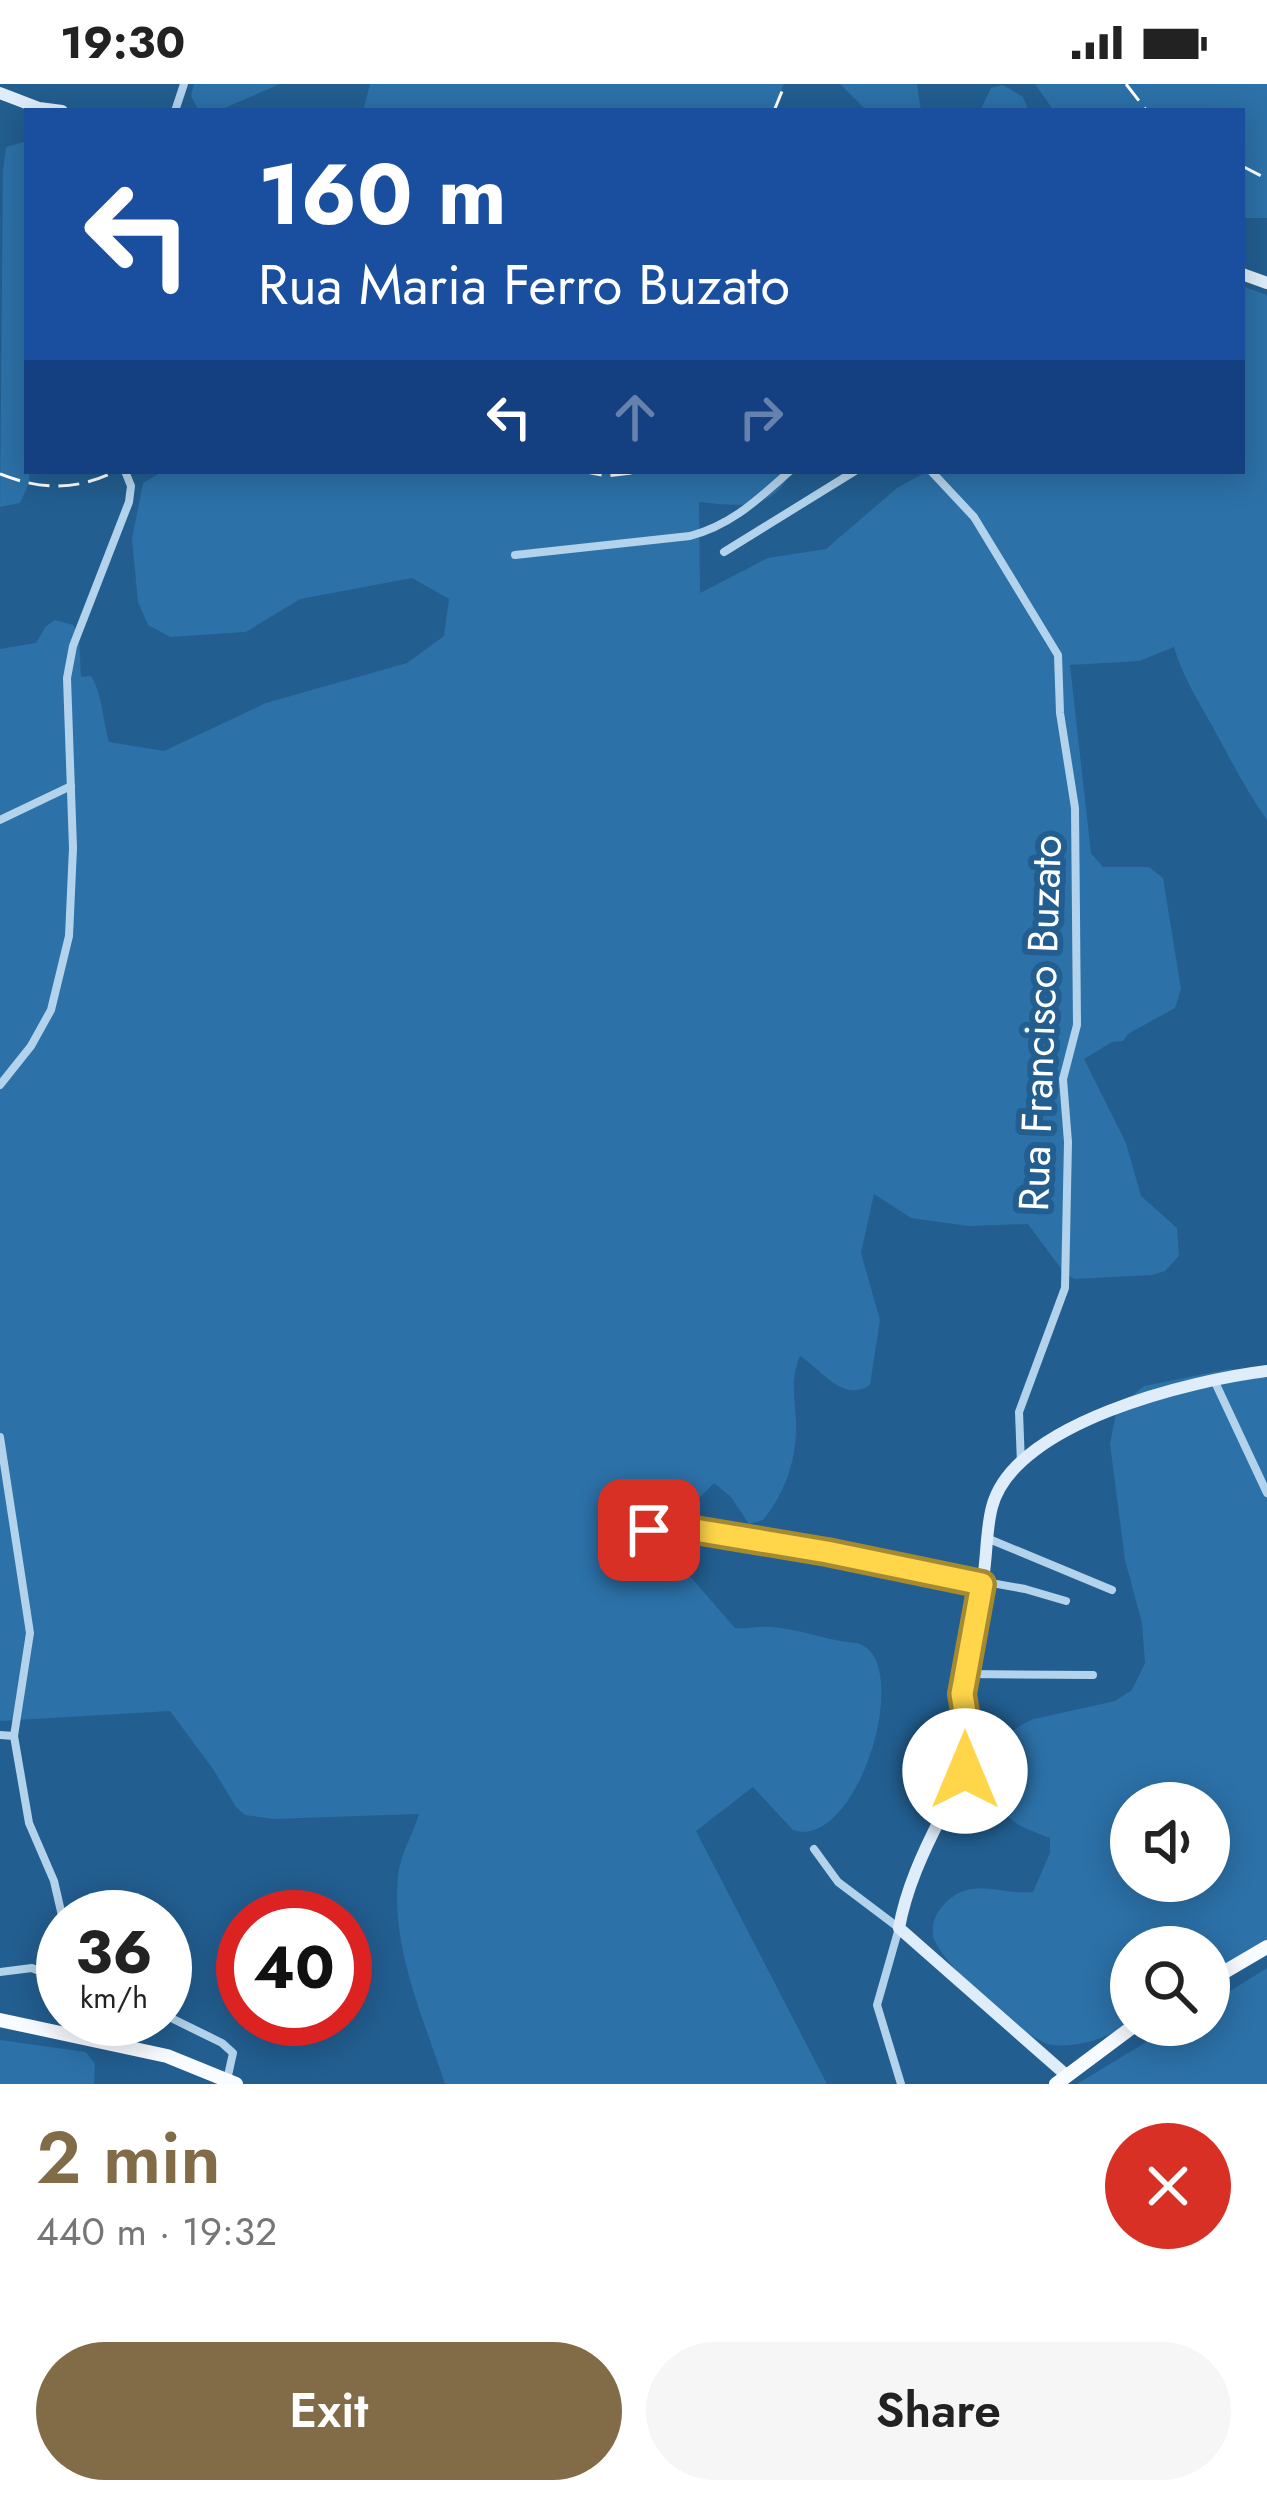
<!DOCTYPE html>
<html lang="en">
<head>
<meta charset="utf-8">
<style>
	:root { --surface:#fff; --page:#f6f6f6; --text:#222; --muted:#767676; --accent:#826b47 }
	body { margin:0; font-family:Jost,sans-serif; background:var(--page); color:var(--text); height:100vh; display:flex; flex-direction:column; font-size:45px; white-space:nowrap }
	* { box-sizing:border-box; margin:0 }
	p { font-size:39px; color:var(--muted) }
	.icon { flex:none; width:66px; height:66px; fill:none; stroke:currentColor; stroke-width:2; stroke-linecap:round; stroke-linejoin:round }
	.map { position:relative; height:2000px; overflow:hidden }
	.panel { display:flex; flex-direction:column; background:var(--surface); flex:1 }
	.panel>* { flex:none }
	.banner { position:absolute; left:24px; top:24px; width:1221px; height:366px; border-radius:0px; box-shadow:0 6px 30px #0003; background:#1a4fa0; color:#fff; overflow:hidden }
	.fabs { position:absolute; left:1110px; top:1698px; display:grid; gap:24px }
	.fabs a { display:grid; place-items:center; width:120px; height:120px; border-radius:50%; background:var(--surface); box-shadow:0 6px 30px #0003; font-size:60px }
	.speed { position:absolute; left:36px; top:1806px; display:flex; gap:24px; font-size:60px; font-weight:700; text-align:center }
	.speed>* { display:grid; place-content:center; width:156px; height:156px; border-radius:50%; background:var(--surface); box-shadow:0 6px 30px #0003; line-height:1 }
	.speed small { font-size:30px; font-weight:400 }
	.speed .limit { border:18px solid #d22; background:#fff; color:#111 }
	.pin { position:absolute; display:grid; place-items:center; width:102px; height:102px; color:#fff; margin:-51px; border-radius:24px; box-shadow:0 6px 18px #0006 }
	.me { position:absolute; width:132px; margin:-66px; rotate:0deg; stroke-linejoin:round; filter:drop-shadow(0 0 9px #0008) }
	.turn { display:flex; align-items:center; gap:42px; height:252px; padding:0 36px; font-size:54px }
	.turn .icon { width:156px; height:156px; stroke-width:2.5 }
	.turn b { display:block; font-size:84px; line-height:102px }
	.lanes { display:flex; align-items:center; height:114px; padding:0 36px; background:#0003; justify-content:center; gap:60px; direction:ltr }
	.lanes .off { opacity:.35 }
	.round { display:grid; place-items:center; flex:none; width:126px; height:126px; border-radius:63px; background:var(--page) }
	.head { display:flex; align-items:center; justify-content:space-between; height:204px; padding:0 36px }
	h1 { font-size:72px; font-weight:600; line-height:90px; color:var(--accent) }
	.action { display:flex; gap:24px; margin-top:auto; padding:24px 36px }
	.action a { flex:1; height:138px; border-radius:72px; background:var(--accent); color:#fff; font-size:48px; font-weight:600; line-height:138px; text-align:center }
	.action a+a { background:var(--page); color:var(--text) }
	.status { display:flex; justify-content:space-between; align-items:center; height:84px; padding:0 60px; background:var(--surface); direction:ltr }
	.status svg { height:33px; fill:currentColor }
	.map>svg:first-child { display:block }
	.green { fill:#2c71a8; fill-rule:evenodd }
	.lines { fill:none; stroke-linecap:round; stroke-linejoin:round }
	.street { stroke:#b3d3ec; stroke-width:8 }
	.secondary { stroke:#deedf9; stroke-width:12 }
	.primary { stroke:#f8fbff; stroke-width:14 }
	.rail { stroke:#fff; stroke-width:3; stroke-dasharray:21 9; stroke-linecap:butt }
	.route-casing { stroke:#a68a30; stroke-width:30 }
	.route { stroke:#ffd54a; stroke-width:21 }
	.labels { text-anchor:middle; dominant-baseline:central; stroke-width:12; stroke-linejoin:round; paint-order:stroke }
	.street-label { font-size:42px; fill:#fff; stroke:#225e90 }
</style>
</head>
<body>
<div class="status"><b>19:30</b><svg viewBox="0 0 49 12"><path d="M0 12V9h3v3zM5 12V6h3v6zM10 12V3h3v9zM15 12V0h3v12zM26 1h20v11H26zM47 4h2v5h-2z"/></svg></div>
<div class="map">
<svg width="1267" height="2000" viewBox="0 0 1267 2000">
	<rect width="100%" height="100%" fill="#225e90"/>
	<!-- green -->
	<g class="green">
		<path d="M194,0h86l-60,26 -21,1 -8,-15z"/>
		<path d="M370,0h414l-10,27h-411z"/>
		<path d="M840,0h77l4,27h-54z"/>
		<path d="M1035,0h232v134h-25v-107h-188z"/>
		<path d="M1003,1l20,12 6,14h-49l11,-23z"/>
		<path d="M27,57l2,342 -9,20 -20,4 3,-336 3,-24z"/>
		<path d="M1242,202l25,9v525c-20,-28 -34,-56 -50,-85 -16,-31 -33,-54 -43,-88l-35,14 -69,4 21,188 12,14h46l14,11 18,111 -6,19 -47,26 -5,7 -11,1 -28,17 42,84 15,53 36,32 2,28 -14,15 -13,4 -77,4 -10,-5 -37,-50 -60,2 -57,-8 -37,-24 -13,59 19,67 -10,65c-27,18 -48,-15 -70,-29 -10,25 -5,40 -4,66 1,36 -10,70 -33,98l-14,4 -18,-27 -17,-14 -31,32 -11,4 -58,-7 -3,39 77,23 47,54c13,1 25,-2 37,-1 25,2 49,11 74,15 7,1 11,0 18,4 47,29 -9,205 -71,184l-40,-43 -57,44 131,253h-382c-22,-68 -54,-135 -47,-208 2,-21 15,-42 21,-62l-146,5 -28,-4 -9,-8 -23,-38 -43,-58 -170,10v-1072l36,-6 10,-17 9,-6 18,5 6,11 2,41 10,-1c11,17 12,45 18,66l55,9 102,-48 141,-40 37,-27 5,-37 -37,-21 -112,21 -54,33 -76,5 -22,-12 -10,-23 -6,-63 11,-56 20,-12h628c-17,41 -55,35 -92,31l1,91 68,-35 58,-9 71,-61 31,-17h314z"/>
		<path d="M1229,1285l23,1 15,9v561l-58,35v-28h-78v76c-23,14 -51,25 -79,22 -24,-3 -116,-85 -119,-110 -3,-18 12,-36 28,-43 23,-10 48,3 72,0l17,-39v-15c-15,-6 -33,-11 -43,-23 -28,-33 -12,-82 27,-96l81,-18 17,-11 13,-27 -3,-40 -17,-63 -15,-116 7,-36 27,-22zM1131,1719h78v78h-78z"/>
		<path d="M1267,1884v116h-190l97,-59h35v-21z"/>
		<path d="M0,1956l86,12 9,12 -1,20h-94z"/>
	</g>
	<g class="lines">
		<!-- street -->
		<g class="street">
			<path d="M175,27l9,-27"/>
			<path d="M931,387l43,46 84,138 2,58 15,95 2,217 -14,54 5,63 -3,146 -46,124 2,52"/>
			<path d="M724,468l131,-81"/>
			<path d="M515,471l175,-19c42,-11 68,-37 100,-65"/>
			<path d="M0,736l71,-34"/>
			<path d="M0,1001l31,-39 20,-36 18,-74 4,-88 -6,-170 6,-32 56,-144 2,-16 -6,-15"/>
			<path d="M1214,1296l53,113"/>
			<path d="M0,1353l30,196 -16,103 15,87 25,58 9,39"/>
			<path d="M620,1448l57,-5 348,62 41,12"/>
			<path d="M989,1455l123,51"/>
			<path d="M966,1590l127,1"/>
			<path d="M0,1651l14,1"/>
			<path d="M814,1765l24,33 61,46 -22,77 24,79"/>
			<path d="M0,1888l32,-4 31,13"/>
			<path d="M165,1931l57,28 11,10 -6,27"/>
		</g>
		<!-- secondary -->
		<g class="secondary">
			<path d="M0,9l39,15 23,3"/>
			<path d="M1242,190l25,9"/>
			<path d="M1065,1990l-166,-146c7,-39 24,-76 42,-111 8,-16 19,-32 24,-49 8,-28 -6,-53 -2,-81 4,-36 14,-72 20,-108 4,-23 3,-50 9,-72 22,-85 201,-127 275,-136"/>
		</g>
		<!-- primary -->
		<g class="primary">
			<path d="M1209,1897l58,-34"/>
			<path d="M0,1936l167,36 69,28"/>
			<path d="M1056,2000l79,-59"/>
		</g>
		<!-- rail -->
		<g class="rail">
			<path d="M1126,0l21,27"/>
			<path d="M774,27l11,-27"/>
			<path d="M1242,82l25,13"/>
			<path d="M581,387l26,5 42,-5"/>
			<path d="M0,390c41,16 76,17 116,-3"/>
		</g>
	</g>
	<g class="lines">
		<!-- route casing -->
		<g class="route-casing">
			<path id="route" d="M649,1446l28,-3 150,25 155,32 -20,110 8,48 -5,29"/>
		</g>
		<!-- route -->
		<use href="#route" class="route"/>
	</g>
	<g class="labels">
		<!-- street labels -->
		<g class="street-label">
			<text transform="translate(1040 939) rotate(-88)">Rua Francisco Buzato</text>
		</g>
	</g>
</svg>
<div class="fabs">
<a><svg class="icon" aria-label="sound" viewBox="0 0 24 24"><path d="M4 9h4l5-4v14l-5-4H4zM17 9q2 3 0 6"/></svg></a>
<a><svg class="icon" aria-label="search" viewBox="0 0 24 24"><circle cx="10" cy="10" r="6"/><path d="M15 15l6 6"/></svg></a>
</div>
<div class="speed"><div>36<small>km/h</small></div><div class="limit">40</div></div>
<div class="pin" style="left:649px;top:1446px;background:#d93025"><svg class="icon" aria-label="arrive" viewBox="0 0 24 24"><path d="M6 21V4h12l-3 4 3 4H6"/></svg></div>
<svg class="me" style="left:965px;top:1687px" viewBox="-20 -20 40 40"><circle r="19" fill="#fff"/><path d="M0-13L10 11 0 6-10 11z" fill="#ffd54a"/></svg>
<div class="banner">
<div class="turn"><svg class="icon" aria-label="left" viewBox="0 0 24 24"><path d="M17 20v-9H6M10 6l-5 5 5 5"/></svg><div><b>160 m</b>Rua Maria Ferro Buzato</div></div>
<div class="lanes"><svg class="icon" aria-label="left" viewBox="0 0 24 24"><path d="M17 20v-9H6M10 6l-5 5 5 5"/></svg><svg class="icon off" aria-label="ahead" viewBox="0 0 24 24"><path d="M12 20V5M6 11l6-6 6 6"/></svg><svg class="icon off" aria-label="right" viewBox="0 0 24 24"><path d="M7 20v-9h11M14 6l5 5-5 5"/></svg></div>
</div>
</div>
<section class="panel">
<div class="head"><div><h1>2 min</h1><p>440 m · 19:32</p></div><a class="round" style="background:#d93025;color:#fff"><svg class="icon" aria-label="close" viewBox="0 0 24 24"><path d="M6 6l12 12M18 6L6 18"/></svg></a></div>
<div class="action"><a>Exit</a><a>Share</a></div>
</section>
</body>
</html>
